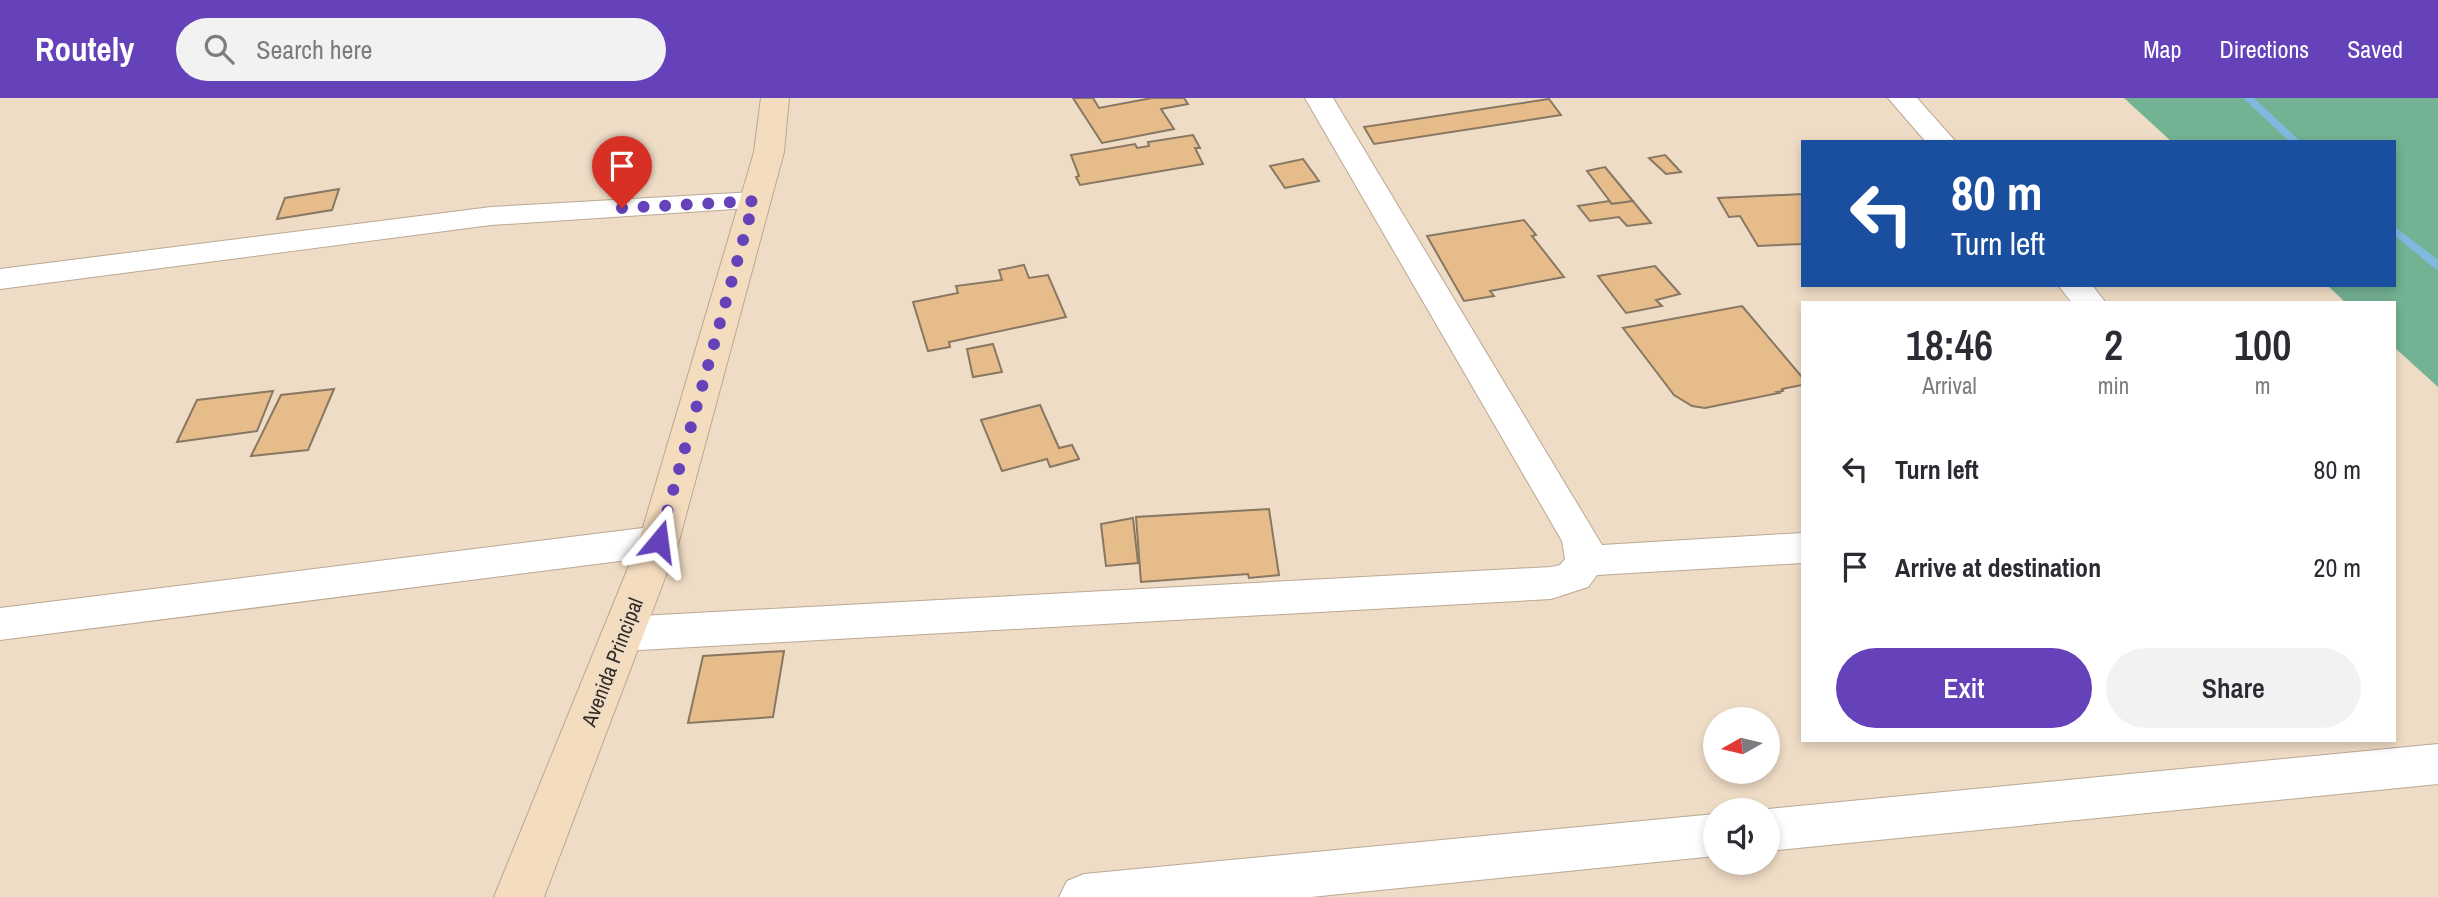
<!DOCTYPE html>
<html lang="en">
<head>
<meta charset="utf-8">
<style>
	:root { --surface:#fff; --page:#f2f2f3; --text:#2b2b33; --muted:#7c7c81; --accent:#6541ba }
	body { margin:0; font-family:"Archivo Narrow",sans-serif; background:var(--page); color:var(--text); height:100vh; display:flex; flex-direction:column; font-size:26px; white-space:nowrap }
	* { box-sizing:border-box; margin:0 }
	p { font-size:23px; color:var(--muted) }
	.icon { flex:none; width:38px; height:38px; fill:none; stroke:currentColor; stroke-width:2; stroke-linecap:round; stroke-linejoin:round }
	.map { position:relative; flex:1; overflow:hidden }
	.sheet { position:absolute; left:1801px; top:203px; width:595px; height:441px; display:flex; flex-direction:column; background:var(--surface); border-radius:0px; box-shadow:0 4px 10px #0003 }
	.sheet>* { flex:none }
	.guide { position:absolute; left:1801px; top:42px; width:595px; height:147px; border-radius:0px; box-shadow:0 4px 10px #0003; background:#1a4fa0; color:#fff; overflow:hidden }
	.needle { width:46px; rotate:262deg }
	.controls { position:absolute; left:1703px; top:609px; display:grid; gap:14px }
	.controls a { display:grid; place-items:center; width:77px; height:77px; border-radius:50%; background:var(--surface); box-shadow:0 4px 10px #0003; font-size:35px }
	.pin { position:absolute; display:grid; place-items:center; width:60px; height:60px; color:#fff; margin:-72px -30px; border-radius:50% 50% 50% 0; rotate:-45deg; box-shadow:0 0 7px #0007 }
	.pin .icon { rotate:45deg }
	.me { position:absolute; width:77px; margin:-38px; rotate:16deg; stroke-linejoin:round; filter:drop-shadow(0 0 5px #0008) }
	.turn { display:flex; align-items:center; gap:24px; height:147px; padding:0 35px; font-size:32px }
	.turn .icon { width:91px; height:91px; stroke-width:2.5 }
	.turn b { display:block; font-size:49px; line-height:60px }
	.eta { display:flex; justify-content:space-evenly; align-items:center; height:119px; text-align:center }
	.eta b { font-size:42px; font-weight:600; line-height:49px }
	.action { display:flex; gap:14px; margin-top:auto; padding:14px 35px }
	.action a { flex:1; height:80px; border-radius:42px; background:var(--accent); color:#fff; font-size:28px; font-weight:600; line-height:80px; text-align:center }
	.action a+a { background:var(--page); color:var(--text) }
	ul { padding:0; list-style:none }
	li { display:flex; align-items:center; gap:21px; height:98px; padding:0 35px }
	li div { flex:1 }
	li b { display:block; font-size:26px }
	li em { font-style:normal }
	header { display:flex; align-items:center; gap:42px; box-sizing:border-box; height:98px; padding:0 35px; background:var(--accent); color:#fff }
	header strong { font-size:33px }
	nav { display:flex; gap:38px; margin-inline-start:auto; font-size:24px }
	.search { width:490px; height:63px; background:var(--page); display:flex; align-items:center; gap:18px; box-sizing:border-box; padding:0 24px; border-radius:38px; color:var(--muted); font-size:26px }
	.map>svg:first-child { display:block }
	.forest { fill:#73b292 }
	.lines { fill:none; stroke-linecap:round; stroke-linejoin:round }
	.stream { fill:#7fb9de; fill-rule:evenodd }
	.building { fill:#e7bc8b; stroke:#887763; stroke-width:2 }
	.street-casing { stroke:#baa893; stroke-width:2 }
	.secondary-casing { stroke:#baa893; stroke-width:2 }
	.street { fill:#fff; fill-rule:evenodd }
	.secondary { fill:#f4dcbe; fill-rule:evenodd }
	.route { stroke:#6541ba; stroke-width:12; stroke-dasharray:0 21.6 }
	.labels { text-anchor:middle; dominant-baseline:central; stroke-width:5; stroke-linejoin:round; paint-order:stroke }
	.street-label { font-size:21px; fill:#322b23; stroke:#efdcc6 }
</style>
</head>
<body>
<header>
<strong>Routely</strong>
<div class="search"><svg class="icon" aria-label="search" viewBox="0 0 24 24"><circle cx="10" cy="10" r="6"/><path d="M15 15l6 6"/></svg>Search here</div>
<nav><a>Map</a><a>Directions</a><a>Saved</a></nav>
</header>
<div class="map">
<svg width="2438" height="799" viewBox="0 0 2438 799">
	<rect width="100%" height="100%" fill="#efdcc6"/>
	<!-- forest -->
	<path class="forest" d="M2124,0h314v289l-44,-40v-44h-48l-19,-18h67v-143h-222z"/>
	<g class="lines">
		<!-- stream -->
		<g class="stream">
			<path d="M2243,0h11l47,44h-11z"/>
			<path d="M2394,128l44,34v10l-4,-2 -40,-33z"/>
		</g>
	</g>
	<!-- building -->
	<g class="building">
		<path d="M1073,0h20l6,10 53,-10h32l4,6 -27,5 13,20 -72,14z"/>
		<path d="M1549,1l12,16 -187,29 -10,-17z"/>
		<path d="M1193,37l7,13h-5l8,16 -123,21 -4,-8 3,-1 -8,-21 64,-11 2,4 12,-2 -1,-4z"/>
		<path d="M1665,57l14,15 2,2 -15,2 -17,-16z"/>
		<path d="M1303,61l16,22 -34,7 -15,-22z"/>
		<path d="M1605,69l27,33 1,1 -21,3 -25,-33z"/>
		<path d="M339,91l-7,21 -55,9 8,-21z"/>
		<path d="M1802,96v50l-44,2 -18,-30 -11,1 -11,-19z"/>
		<path d="M1609,103l3,3 21,-3 18,22 -24,3 -8,-9 -29,4 -12,-15z"/>
		<path d="M1524,122l12,15 -4,1 32,41 -74,14 4,5 -30,5 -37,-65z"/>
		<path d="M1024,167l5,13 19,-3 18,42 -117,25 1,5 -22,4 -15,-49 45,-9 -2,-7 46,-6 -3,-10z"/>
		<path d="M1655,168l25,28 -24,6 6,6 -36,7 -28,-37z"/>
		<path d="M1742,208l60,71v8l-20,4 1,2 -6,1 2,1 -74,15 -13,-2 -18,-11 -51,-67z"/>
		<path d="M993,246l9,28 -29,5 -6,-28z"/>
		<path d="M334,291l-26,61 -57,6 30,-61z"/>
		<path d="M273,293l-16,40 -80,11 20,-42z"/>
		<path d="M1040,307l19,43 13,-3 7,14 -29,8 -3,-8 -45,12 -21,-51z"/>
		<path d="M1269,411l10,66 -30,3 -1,-4 -107,8 -5,-65z"/>
		<path d="M1133,420l5,45 -32,3 -5,-42z"/>
		<path d="M784,553l-11,66 -85,6 15,-67z"/>
	</g>
	<g class="lines">
		<!-- street casing -->
		<g class="street-casing">
			<g id="street">
				<path d="M1305,0h28l269,447 200,-12v30l-205,12 -9,12 -37,12 -929,52 -15,-5 -6,-12 6,-12 15,-5 929,-50 9,-2 5,-6 -3,-18z"/>
				<path d="M1888,0h29l39,44h-30z"/>
				<path d="M754,94l11,3 4,6 -4,6 -274,18 -491,64v-20l491,-62z"/>
				<path d="M2058,187h34l14,18h-34z"/>
				<path d="M659,428l14,5 6,10 -6,10 -14,5 -659,84v-32z"/>
				<path d="M2438,646v40l-670,67v-41h-4l4,-1z"/>
				<path d="M1715,716v42l-404,41h-252l8,-16 17,-7z"/>
			</g>
		</g>
		<!-- secondary casing -->
		<g class="secondary-casing">
			<path id="secondary" d="M761,0h28l-5,54 -105,389 -135,356h-50l145,-356 115,-389z"/>
		</g>
		<!-- street -->
		<use href="#street" class="street"/>
		<!-- secondary -->
		<use href="#secondary" class="secondary"/>
	</g>
	<g class="lines">
		<!-- route -->
		<path class="route" d="M622,110l132,-7 -95,340"/>
	</g>
	<g class="labels">
		<!-- street labels -->
		<g class="street-label">
			<text transform="translate(612 564) rotate(-69)">Avenida Principal</text>
		</g>
	</g>
</svg>
<div class="controls">
<a><svg class="needle" viewBox="-14 -14 28 28"><path d="M0-13l5 13h-10z" fill="#e53935"/><path d="M0 13l5-13h-10z" fill="#7c7c81"/></svg></a>
<a><svg class="icon" aria-label="sound" viewBox="0 0 24 24"><path d="M4 9h4l5-4v14l-5-4H4zM17 9q2 3 0 6"/></svg></a>
</div>
<div class="pin" style="left:622px;top:110px;background:#d93025"><svg class="icon" aria-label="arrive" viewBox="0 0 24 24"><path d="M6 21V4h12l-3 4 3 4H6"/></svg></div>
<svg class="me" style="left:659px;top:443px" viewBox="-20 -20 40 40"><path d="M0-17L14 15 0 8-14 15z" fill="#6541ba" stroke="#fff" stroke-width="4"/></svg>
<div class="guide">
<div class="turn"><svg class="icon" aria-label="left" viewBox="0 0 24 24"><path d="M17 20v-9H6M10 6l-5 5 5 5"/></svg><div><b>80 m</b>Turn left</div></div>
</div>
<section class="sheet">
<div class="eta">
<div><b>18:46</b><p>Arrival</p></div>
<div><b>2</b><p>min</p></div>
<div><b>100</b><p>m</p></div>
</div>
<ul>
<li><svg class="icon" aria-label="left" viewBox="0 0 24 24"><path d="M17 20v-9H6M10 6l-5 5 5 5"/></svg><div><b>Turn left</b></div><em>80 m</em></li>
<li><svg class="icon" aria-label="arrive" viewBox="0 0 24 24"><path d="M6 21V4h12l-3 4 3 4H6"/></svg><div><b>Arrive at destination</b></div><em>20 m</em></li>
</ul>
<div class="action"><a>Exit</a><a>Share</a></div>
</section>
</div>
</body>
</html>
